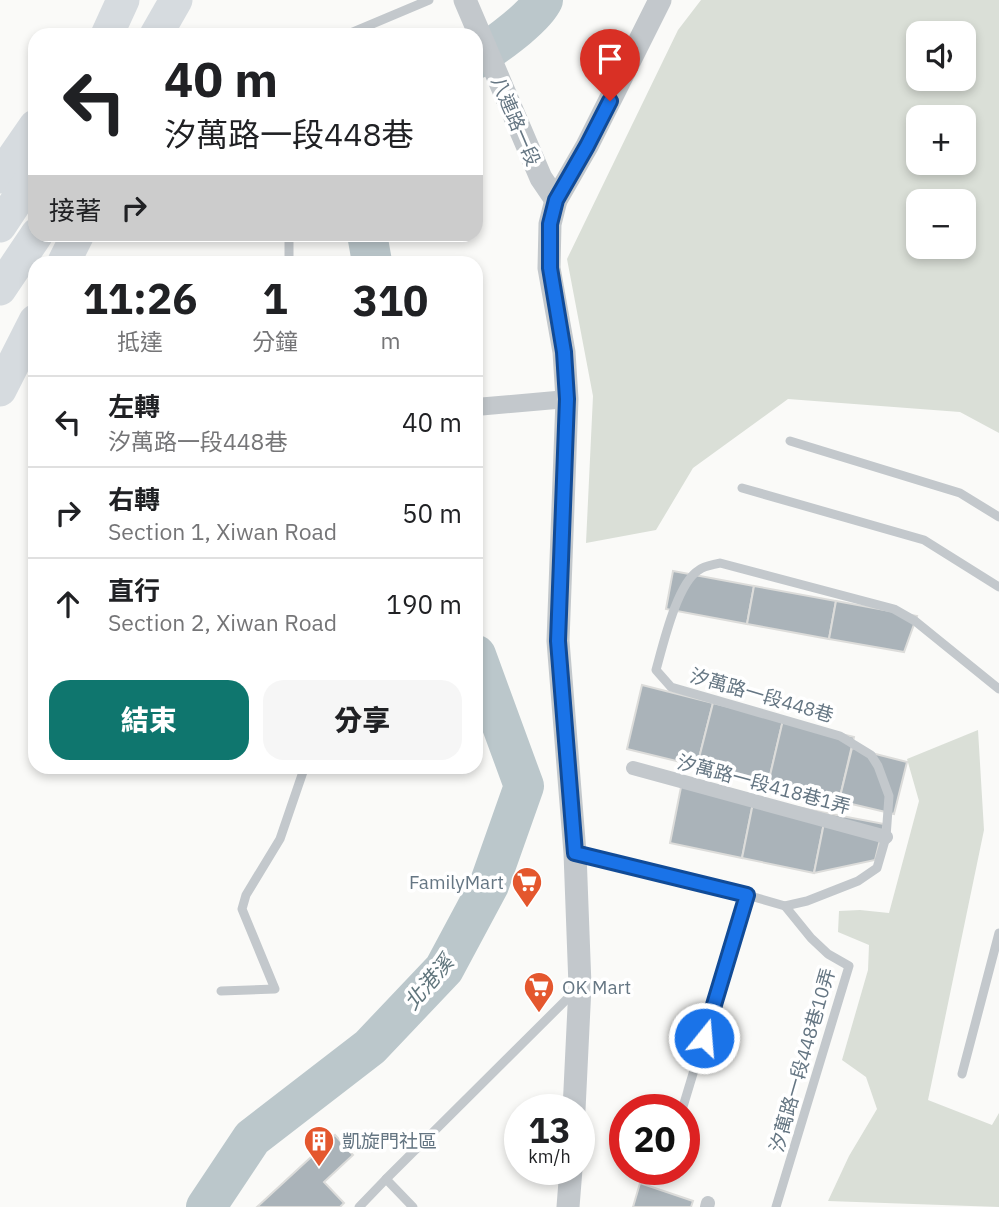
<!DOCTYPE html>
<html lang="zh-TW">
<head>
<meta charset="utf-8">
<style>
	:root { --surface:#fff; --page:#f6f6f6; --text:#202124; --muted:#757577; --line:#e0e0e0; --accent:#0f766e }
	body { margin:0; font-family:"IBM Plex Sans","Noto Sans TC",sans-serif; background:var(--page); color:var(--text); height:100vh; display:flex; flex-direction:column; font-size:26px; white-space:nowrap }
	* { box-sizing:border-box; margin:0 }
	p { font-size:23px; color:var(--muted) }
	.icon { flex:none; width:38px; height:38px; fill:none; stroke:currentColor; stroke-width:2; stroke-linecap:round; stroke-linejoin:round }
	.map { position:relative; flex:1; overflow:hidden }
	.drawer { position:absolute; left:28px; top:256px; width:455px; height:518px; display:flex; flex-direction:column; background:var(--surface); border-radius:21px; box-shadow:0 4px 10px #0003 }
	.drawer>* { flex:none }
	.top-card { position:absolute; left:28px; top:28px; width:455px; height:214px; border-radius:21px; box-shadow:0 4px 10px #0003; background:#fff; color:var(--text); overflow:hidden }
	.controls { position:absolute; left:906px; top:21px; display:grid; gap:14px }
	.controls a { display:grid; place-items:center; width:70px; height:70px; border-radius:14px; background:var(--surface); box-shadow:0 4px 10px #0003; font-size:35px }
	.speed { position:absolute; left:504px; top:1094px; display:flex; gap:14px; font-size:35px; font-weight:700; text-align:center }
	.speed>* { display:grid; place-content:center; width:91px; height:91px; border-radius:50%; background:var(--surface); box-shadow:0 4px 10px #0003; line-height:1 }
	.speed small { font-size:18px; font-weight:400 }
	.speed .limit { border:10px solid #d22; background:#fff; color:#111 }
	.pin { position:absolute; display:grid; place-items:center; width:60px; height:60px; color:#fff; margin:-72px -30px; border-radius:50% 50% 50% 0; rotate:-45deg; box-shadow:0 0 7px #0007 }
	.pin .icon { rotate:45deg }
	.me { position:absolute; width:77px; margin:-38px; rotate:17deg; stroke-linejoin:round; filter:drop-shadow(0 0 5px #0008) }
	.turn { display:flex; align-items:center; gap:24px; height:147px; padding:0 21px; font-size:32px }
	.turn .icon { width:91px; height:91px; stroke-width:2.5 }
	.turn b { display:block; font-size:49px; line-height:60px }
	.then { display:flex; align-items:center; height:66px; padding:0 21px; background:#0003; gap:14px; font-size:26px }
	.eta { display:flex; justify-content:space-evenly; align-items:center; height:119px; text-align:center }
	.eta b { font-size:42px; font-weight:800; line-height:49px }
	.action { display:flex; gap:14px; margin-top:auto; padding:14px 21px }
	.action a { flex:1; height:80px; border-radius:21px; background:var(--accent); color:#fff; font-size:28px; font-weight:800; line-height:80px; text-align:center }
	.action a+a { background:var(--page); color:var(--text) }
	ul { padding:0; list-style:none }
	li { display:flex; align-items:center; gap:21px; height:91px; padding:0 21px; border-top:2px solid var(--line) }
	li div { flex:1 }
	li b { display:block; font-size:26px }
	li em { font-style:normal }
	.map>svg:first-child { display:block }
	.green { fill:#dadfd7; fill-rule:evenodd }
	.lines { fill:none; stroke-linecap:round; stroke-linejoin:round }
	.river { stroke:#bbc7cb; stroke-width:40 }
	.building { fill:#aab3b9; stroke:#dcdcda; stroke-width:2 }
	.service { stroke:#c3c8cc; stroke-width:9 }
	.pedestrian { stroke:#c3c8cc; stroke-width:14 }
	.minor { stroke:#c3c8cc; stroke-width:18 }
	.tertiary { stroke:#c3c8cc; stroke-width:23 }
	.motorway { stroke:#d6dbdf; stroke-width:33 }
	.route-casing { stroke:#114b97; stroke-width:18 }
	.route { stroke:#1a73e8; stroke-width:12 }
	.labels { text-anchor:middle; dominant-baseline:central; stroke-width:7; stroke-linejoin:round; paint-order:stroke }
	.street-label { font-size:19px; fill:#657683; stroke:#fff }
	.poi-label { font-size:19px; fill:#657683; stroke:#fff; text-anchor:start }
	.water-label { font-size:21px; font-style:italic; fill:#60757c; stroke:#fff }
</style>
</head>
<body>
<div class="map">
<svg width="999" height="1207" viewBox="0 0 999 1207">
	<rect width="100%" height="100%" fill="#fafaf8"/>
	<!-- green -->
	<g class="green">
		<path d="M701,0h298v433l-39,-21 -172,-13 -95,69 -37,62 -70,13 7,-147 -26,-137 111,-229zM919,33h45v46h-45zM919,117h45v46h-45zM919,201h45v46h-45z"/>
		<path d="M978,730l6,100 -56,270 64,25 7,-12v94l-171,-6 21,-45 28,-47 -11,-32 -24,-17 26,-90 1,-25 -31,-13 1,-21 21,-1 29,3 30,-112 -12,-42z"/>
	</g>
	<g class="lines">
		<!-- river -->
		<g class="river">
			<path d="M476,59c18,-13 58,-40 67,-59"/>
			<path d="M367,234l5,28"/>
			<path d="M206,1207l46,-69 118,-91 74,-78 45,-84 35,-99 -48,-131"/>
		</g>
	</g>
	<!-- building -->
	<g class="building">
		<path d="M673,571l81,15 -7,38 -81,-15z"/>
		<path d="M754,586l82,15 -7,38 -82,-15z"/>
		<path d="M836,601l81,15 -13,36 -75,-13z"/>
		<path d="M642,685l71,18 -16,63 -70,-17z"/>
		<path d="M713,703l70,17 -15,64 -71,-18z"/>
		<path d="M783,720l71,17 -15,64 -71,-17z"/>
		<path d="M852,748l55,14 -13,52 -55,-13z"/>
		<path d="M682,782l72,16 -12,60 -72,-15z"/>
		<path d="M754,798l72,15 -12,60 -72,-15z"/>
		<path d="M826,813l58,11 -9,36 -61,13z"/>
		<path d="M335,1135l18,20 -29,27 20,21 -4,4h-83z"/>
		<path d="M640,1183l53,18 -2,6h-58z"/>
	</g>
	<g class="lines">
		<!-- service -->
		<g class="service">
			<path d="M346,35l83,-35"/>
			<path d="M289,234v28"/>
			<path d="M790,441l170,52 39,24"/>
			<path d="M742,488l182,52 75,47"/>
			<path d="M576,854l171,41 38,11 22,-5 51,-20 19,-13 9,-31 3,-41 -11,-30 -7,-11 -31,-19 -169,-49 -15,-17c7,-25 21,-87 43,-100 5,-4 14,-5 21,-7l174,46 21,12 84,68"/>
			<path d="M221,991l54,-2 -33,-80 4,-14 34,-56 25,-73"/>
			<path d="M962,1074l37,-141"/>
			<path d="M682,1110l65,-215"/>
			<path d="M663,1174l1,-5"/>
			<path d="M359,1207l27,-28"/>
			<path d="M413,1207l-27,-28 190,-189"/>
			<path d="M776,1207l73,-241 -21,-12 -17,-16 -26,-32"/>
		</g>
		<!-- pedestrian -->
		<g class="pedestrian">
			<path d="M633,768l253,69"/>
			<path d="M707,1207l1,-4"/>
		</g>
		<!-- minor -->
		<path class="minor" d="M476,407l91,-8"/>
		<!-- tertiary -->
		<g class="tertiary">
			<path d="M465,0l76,178 15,22"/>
			<path d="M574,1110l6,-124 -5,-133 -17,-212 9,-242 -3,-47 -15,-84 1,-44 6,-24 31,-54 73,-146"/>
			<path d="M568,1207l3,-38"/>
		</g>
		<!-- motorway -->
		<g class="motorway">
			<path d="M107,35l16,-35"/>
			<path d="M156,35l20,-35"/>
			<path d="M0,177l35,-51"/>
			<path d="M0,226l35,-53"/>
			<path d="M64,262l14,-28"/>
			<path d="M0,289l37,-55"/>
			<path d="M0,390l35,-69"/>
		</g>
	</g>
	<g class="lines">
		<!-- route casing -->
		<g class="route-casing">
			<path id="route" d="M610,101l-23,45 -31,54 -6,24v44l14,84 3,47 -9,242 17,212 172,42 -43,143"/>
		</g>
		<!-- route -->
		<use href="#route" class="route"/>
	</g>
	<!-- icons -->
	<defs>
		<g id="supermarket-pin" transform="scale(1.575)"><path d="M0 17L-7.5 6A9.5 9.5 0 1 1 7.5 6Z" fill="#e4572e" stroke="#fff"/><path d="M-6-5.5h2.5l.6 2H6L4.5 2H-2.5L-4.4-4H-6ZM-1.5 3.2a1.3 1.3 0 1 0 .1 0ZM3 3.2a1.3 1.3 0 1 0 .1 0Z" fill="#fff"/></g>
		<g id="building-pin" transform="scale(1.575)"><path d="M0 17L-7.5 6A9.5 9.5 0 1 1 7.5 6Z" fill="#e4572e" stroke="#fff"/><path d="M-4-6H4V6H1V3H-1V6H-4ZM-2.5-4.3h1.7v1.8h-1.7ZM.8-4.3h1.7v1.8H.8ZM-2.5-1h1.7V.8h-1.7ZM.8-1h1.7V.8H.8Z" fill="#fff"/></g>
	</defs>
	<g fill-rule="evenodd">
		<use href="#supermarket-pin" x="527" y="882"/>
		<use href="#supermarket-pin" x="539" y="987"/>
		<use href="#building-pin" x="319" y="1141"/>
	</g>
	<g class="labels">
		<!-- street labels -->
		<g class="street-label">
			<text transform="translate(516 121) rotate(67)">八連路一段</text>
			<text transform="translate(762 695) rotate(16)">汐萬路一段448巷</text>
			<text transform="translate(764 784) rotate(15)">汐萬路一段418巷1弄</text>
			<text transform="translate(802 1060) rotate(-74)">汐萬路一段448巷10弄</text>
		</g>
		<!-- poi labels -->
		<g class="poi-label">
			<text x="504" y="882" text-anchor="end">FamilyMart</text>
			<text x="562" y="987">OK Mart</text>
			<text x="342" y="1141">凱旋門社區</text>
		</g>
		<!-- water labels -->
		<g class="water-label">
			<text transform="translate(428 982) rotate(-50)">北港溪</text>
		</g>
	</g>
</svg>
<div class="controls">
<a><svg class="icon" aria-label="sound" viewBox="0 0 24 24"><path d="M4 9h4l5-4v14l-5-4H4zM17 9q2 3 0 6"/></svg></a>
<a>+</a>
<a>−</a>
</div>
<div class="speed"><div>13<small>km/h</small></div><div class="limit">20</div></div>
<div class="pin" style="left:610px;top:101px;background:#d93025"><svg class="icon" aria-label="arrive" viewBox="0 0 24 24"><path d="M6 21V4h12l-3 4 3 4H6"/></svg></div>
<svg class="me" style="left:704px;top:1038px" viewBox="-20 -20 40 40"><circle r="17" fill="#1a73e8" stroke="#fff" stroke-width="3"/><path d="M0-11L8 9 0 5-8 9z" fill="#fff"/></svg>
<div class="top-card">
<div class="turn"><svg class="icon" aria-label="left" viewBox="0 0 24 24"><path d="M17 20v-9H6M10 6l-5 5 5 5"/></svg><div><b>40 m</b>汐萬路一段448巷</div></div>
<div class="then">接著<svg class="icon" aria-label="right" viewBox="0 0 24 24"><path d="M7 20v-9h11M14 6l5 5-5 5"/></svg></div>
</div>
<section class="drawer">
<div class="eta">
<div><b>11:26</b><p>抵達</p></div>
<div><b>1</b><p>分鐘</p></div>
<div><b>310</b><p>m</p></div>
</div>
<ul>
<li><svg class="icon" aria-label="left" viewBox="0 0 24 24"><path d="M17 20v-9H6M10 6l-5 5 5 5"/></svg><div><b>左轉</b><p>汐萬路一段448巷</p></div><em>40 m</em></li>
<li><svg class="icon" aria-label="right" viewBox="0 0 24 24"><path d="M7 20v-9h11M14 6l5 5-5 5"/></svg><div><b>右轉</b><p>Section 1, Xiwan Road</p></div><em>50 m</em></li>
<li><svg class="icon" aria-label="ahead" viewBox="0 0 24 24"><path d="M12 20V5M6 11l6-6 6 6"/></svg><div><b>直行</b><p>Section 2, Xiwan Road</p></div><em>190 m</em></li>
</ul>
<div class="action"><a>結束</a><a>分享</a></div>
</section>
</div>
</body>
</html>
